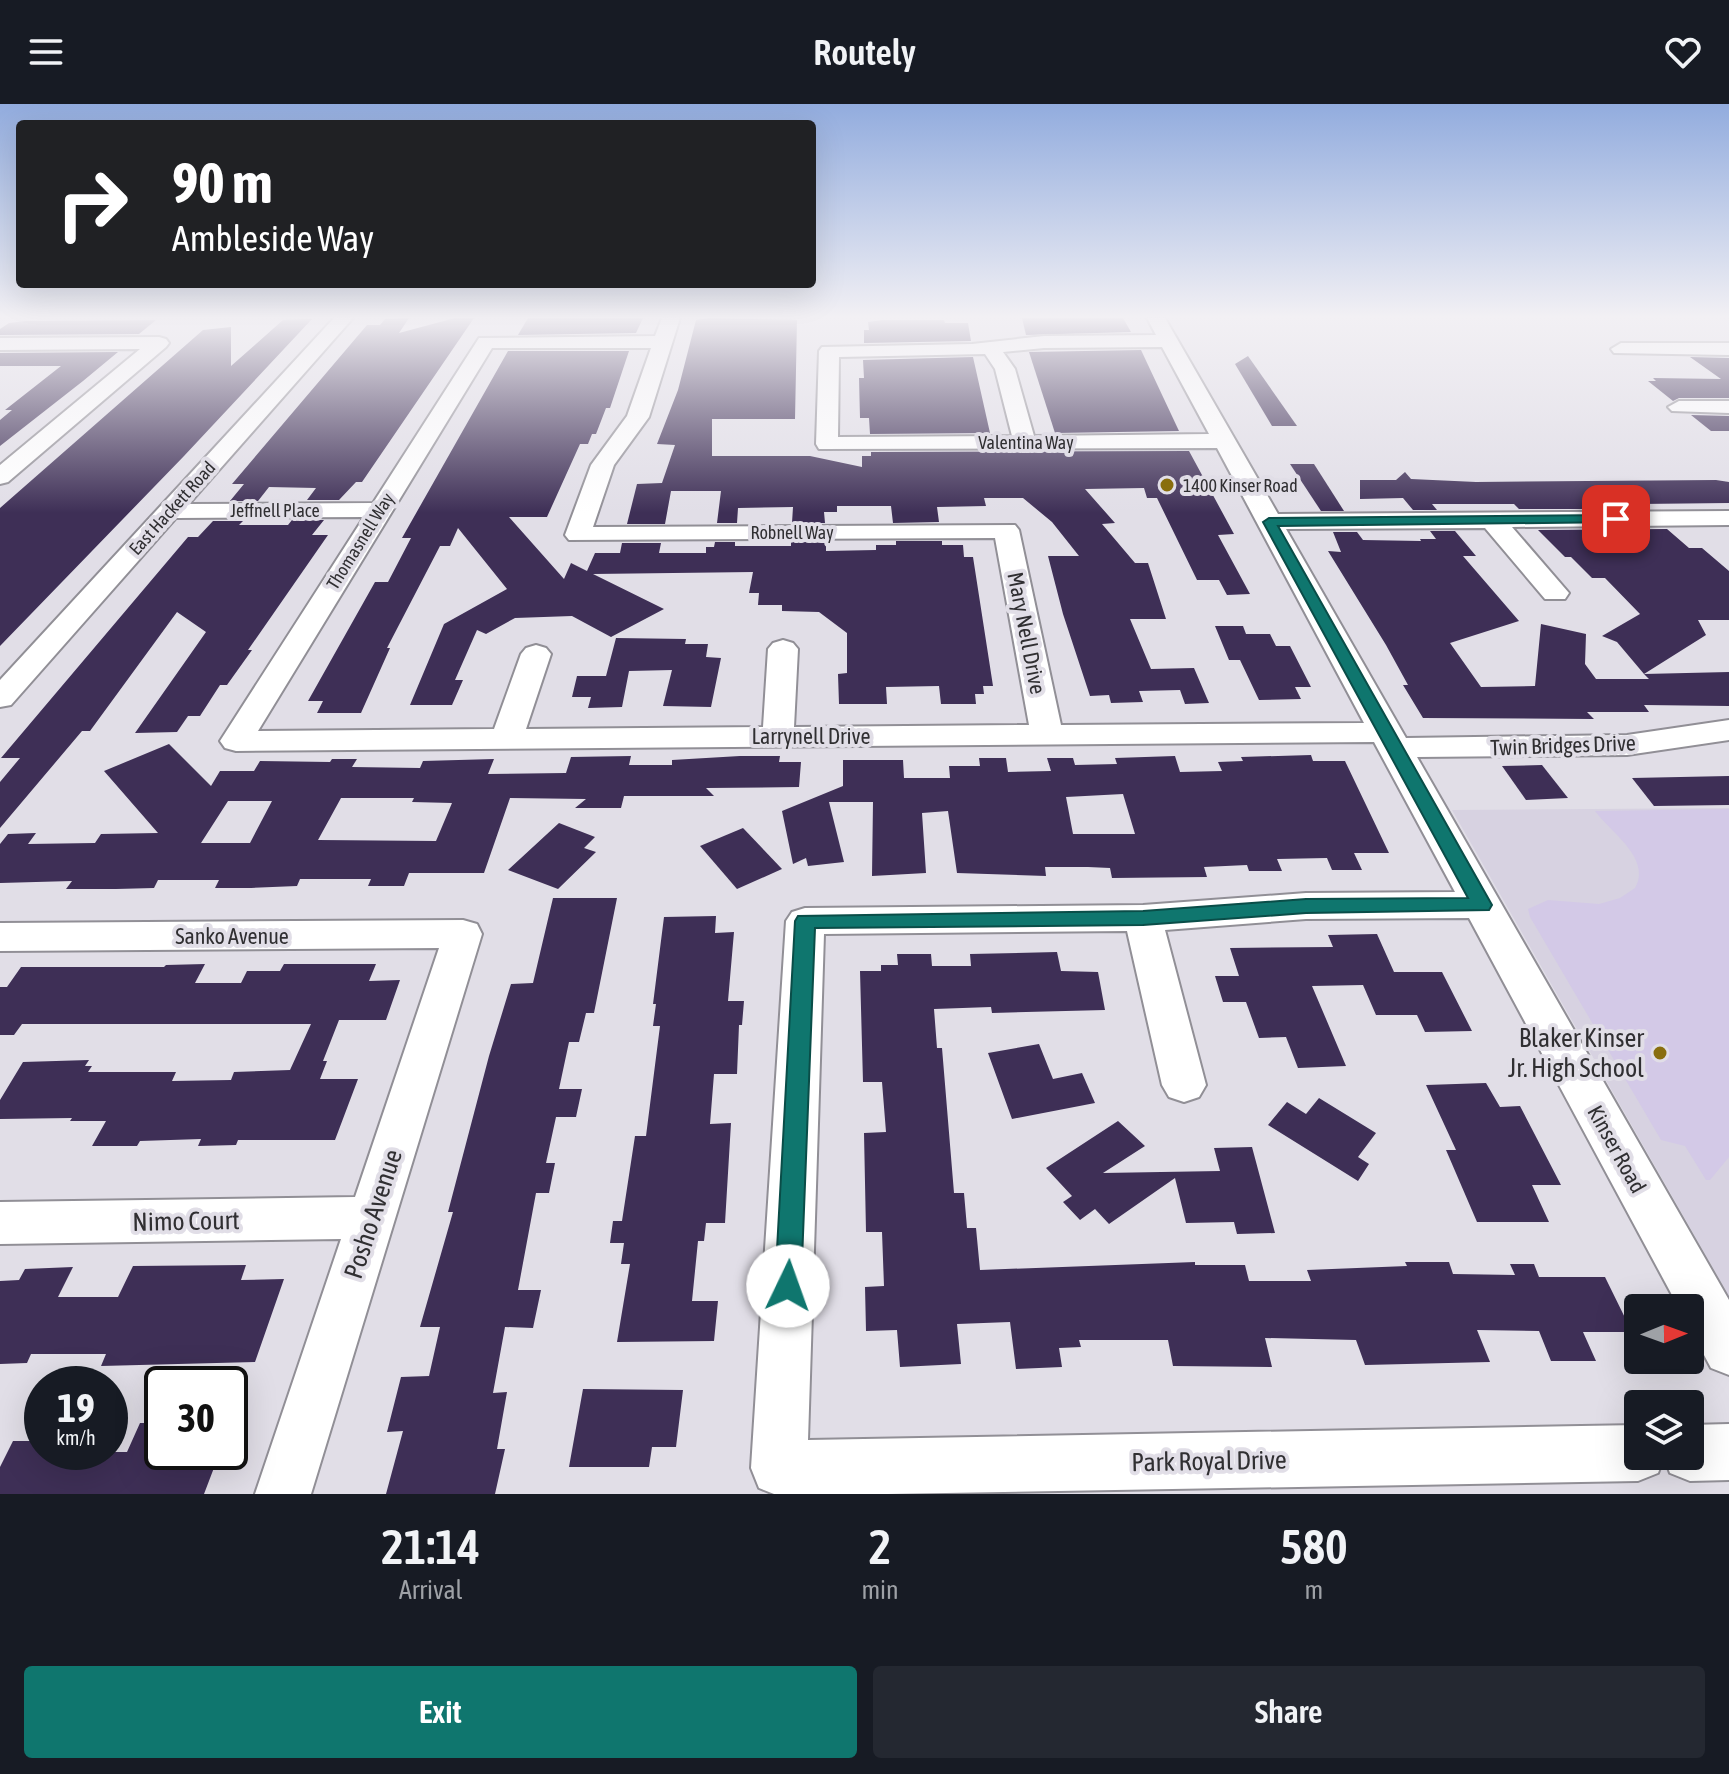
<!DOCTYPE html>
<html lang="en">
<head>
<meta charset="utf-8">
<style>
	:root { --surface:#171b24; --page:#242831; --text:#f1f3f6; --muted:#9ea1a6; --accent:#0f766e }
	body { margin:0; font-family:"Asap Condensed",sans-serif; background:var(--page); color:var(--text); height:100vh; display:flex; flex-direction:column; font-size:30px; white-space:nowrap }
	* { box-sizing:border-box; margin:0 }
	p { font-size:26px; color:var(--muted) }
	.icon { flex:none; width:44px; height:44px; fill:none; stroke:currentColor; stroke-width:2; stroke-linecap:round; stroke-linejoin:round }
	.map { position:relative; height:1390px; overflow:hidden }
	.panel { display:flex; flex-direction:column; background:var(--surface); flex:1 }
	.panel>* { flex:none }
	.top-card { position:absolute; left:16px; top:16px; width:800px; height:168px; border-radius:8px; box-shadow:0 8px 32px #0002; background:#202124; color:#fff; overflow:hidden }
	.needle { width:52px; rotate:89deg }
	.fabs { position:absolute; left:1624px; top:1190px; display:grid; gap:16px }
	.fabs a { display:grid; place-items:center; width:80px; height:80px; border-radius:8px; background:var(--surface); box-shadow:0 8px 32px #0002; font-size:40px }
	.speed { position:absolute; left:24px; top:1262px; display:flex; gap:16px; font-size:40px; font-weight:700; text-align:center }
	.speed>* { display:grid; place-content:center; width:104px; height:104px; border-radius:50%; background:var(--surface); box-shadow:0 8px 32px #0002; line-height:1 }
	.speed small { font-size:20px; font-weight:400 }
	.speed .limit { border:4px solid #111; border-radius:12px; background:#fff; color:#111 }
	.pin { position:absolute; display:grid; place-items:center; width:68px; height:68px; color:#fff; margin:-34px; border-radius:16px; box-shadow:0 4px 12px #0006 }
	.me { position:absolute; width:88px; margin:-44px; rotate:3deg; stroke-linejoin:round; filter:drop-shadow(0 0 6px #0008) }
	.turn { display:flex; align-items:center; gap:28px; height:168px; padding:0 24px; font-size:36px }
	.turn .icon { width:104px; height:104px; stroke-width:2.5 }
	.turn b { display:block; font-size:56px; line-height:68px }
	.eta { display:flex; justify-content:space-evenly; align-items:center; height:136px; text-align:center }
	.eta b { font-size:48px; font-weight:600; line-height:56px }
	.cta { display:flex; gap:16px; margin-top:auto; padding:16px 24px }
	.cta a { flex:1; height:92px; border-radius:8px; background:var(--accent); color:#fff; font-size:32px; font-weight:600; line-height:92px; text-align:center }
	.cta a+a { background:var(--page); color:var(--text) }
	header { display:flex; justify-content:space-between; align-items:center; height:104px; padding:0 24px; background:var(--surface); font-size:36px; font-weight:600 }
	.map>svg:first-child { display:block }
	.built { fill:#d7d2e1 }
	.green { fill:#d3c9e7 }
	.building { fill:#3e2f56; fill-rule:evenodd }
	.lines { fill:none; stroke-linecap:round; stroke-linejoin:round }
	.minor-casing { stroke:#918f96; stroke-width:4 }
	.minor { fill:#fff; fill-rule:evenodd }
	.route { fill:#0f766e; stroke:#0a4d48; stroke-width:2 }
	.poi-dot { fill:#896e0e; stroke:#e1dee7; stroke-width:3 }
	.labels { text-anchor:middle; dominant-baseline:central; stroke-width:8; stroke-linejoin:round; paint-order:stroke }
	.far-street-label { font-size:18px; fill:#302f32; stroke:#e1dee7 }
	.far-poi-label { font-size:18px; fill:#302f32; stroke:#e1dee7; text-anchor:start }
	.street-label { font-size:22px; fill:#302f32; stroke:#e1dee7 }
	.near-poi-label { font-size:26px; fill:#302f32; stroke:#e1dee7; text-anchor:end }
	.near-street-label { font-size:26px; fill:#302f32; stroke:#e1dee7 }
</style>
</head>
<body>
<header><svg class="icon" aria-label="menu" viewBox="0 0 24 24"><path d="M4 6h16M4 12h16M4 18h16"/></svg>Routely<svg class="icon" aria-label="heart" viewBox="0 0 24 24"><path d="M12 20l-8-8c-3-5 5-10 8-4 3-6 11-1 8 4z"/></svg></header>
<div class="map">
<svg width="1729" height="1390" viewBox="0 0 1729 1390">
	<rect width="100%" height="100%" fill="#e1dee7"/>
	<!-- built -->
	<path class="built" d="M1729,704v488l-277,-486z"/>
	<!-- green -->
	<path class="green" d="M1729,705v348l-19,23h-4l-21,-34 -24,-6 -131,-223 -2,-8 20,-9 51,4 21,-6 15,-10c17,-30 -25,-56 -40,-77z"/>
	<!-- building -->
	<g class="building">
		<path d="M409,214l-10,15 56,-15h19l-112,164h-6l-17,18h-32l9,-12 -47,-1 -11,14h-28l14,-17h-12l135,-159h13l5,-6z"/>
		<path d="M528,214h115l-7,15 -118,2z"/>
		<path d="M709,214l88,2 -2,99h-83v37h98l52,11v-11h9v-4l318,-1 45,83 -16,1 32,59 -23,1 -8,-15h-22l-40,-82h-10l-3,-10 -59,1 30,34 -13,1 33,39h13l18,56h-36l21,50 43,-1 15,35 -24,1 -5,-14 -41,1 4,11 -32,1 -2,-8 -19,1 -27,-82 -15,-58h31l-27,-34 -29,-24h-39l2,8 -49,1 2,15 -46,1 -2,-17h-54v6h-13l1,11h-33l1,-16 -55,1 -1,15h-20l4,-32h-50l-6,33h-38l10,-40 25,-1 13,-38 -18,-1 21,-54 18,-70z"/>
		<path d="M1022,214h101l8,14 -105,3z"/>
		<path d="M312,215l-128,137 -184,190v-138l203,-178 28,-3v39l52,-46z"/>
		<path d="M156,216l-17,14 -139,1v-6l9,-6 17,-2z"/>
		<path d="M882,216h62l1,3h23l3,18 -107,2v-13h5l-1,-8z"/>
		<path d="M1141,246l38,81 -124,2 -26,-81z"/>
		<path d="M508,247h121l-19,57h-4l-10,26h-4l-4,10h-8l-33,73h-38l55,62 7,-16 16,8 8,-18h25l2,-10h39l-2,10h47v-6h8l1,-5h20v4h56v-4h35v9l50,-1v-5h20v-4h46v4h21l1,12h9l20,129h-10l1,8h-9l1,10h-35l-2,-18 -53,1 1,17h-48l-1,-30 9,-1v-40l-28,-21 -37,-1v-6h-24l1,-12h-10l4,-21 -160,2 71,35 -53,28 -39,-21 -57,2 -29,16 -9,-4 -22,50h8l-11,25h-42l34,-81 63,-35 -49,-61 -8,18h-10l-53,102h3l-29,65h-44l6,-12h-15l67,-119h13l23,-44h-9z"/>
		<path d="M118,248l-35,29 -83,65v-26l12,-10h-7l56,-44h-61v-13z"/>
		<path d="M1248,252l49,70h-25l-37,-62z"/>
		<path d="M973,253l17,76 -120,1 -1,-16h-9l-1,-40h5l-1,-18z"/>
		<path d="M1690,253l39,1v40h-50l-6,3 -25,-20h8l-3,-3 68,1z"/>
		<path d="M1691,311l38,1v15h-18z"/>
		<path d="M1290,360h24l30,47h-23z"/>
		<path d="M1405,368l6,7 65,3 240,-2 13,2v21l-90,1 5,5h-125l-5,-5h-82l5,6h-24l-10,-12 -43,1v-19h36z"/>
		<path d="M292,416h32l-12,15h16l-80,115h4l-25,35h-7l-20,31h-12l-11,16 -42,1 71,-101 -29,-20 -87,119h-8l-82,97v-46l20,-24h-19l187,-221h10l15,-16h30l-4,4h49z"/>
		<path d="M1667,425l22,19h13l27,23v49h-31l8,15 -62,39 -27,-32 -15,-6 38,-22 -35,-36h-13l-21,-21h-6l-27,-27z"/>
		<path d="M1430,427h25l21,25h-13l56,65 -69,22 31,44 54,-1 6,-62 45,10 -1,30 11,15h53l-5,-5 85,-2v34l-85,-1 5,7h-62l7,7 -171,-1 -20,-33h5l-22,-40 -58,-94 13,1 -8,-20h24l6,8 58,1 -1,-2h16z"/>
		<path d="M1215,522h28l3,8h24l6,12h14l21,41h-16l6,12 -42,1 -19,-40h-11z"/>
		<path d="M616,534l70,1 -1,5h23l-2,13 15,1 -10,49 -48,-1 9,-36 -43,1 -7,36 -34,1 3,-11h-19l5,-21h29z"/>
		<path d="M169,640l42,42 9,-15h34l6,-10 70,1 2,-3h25l-5,8 68,1 3,-7 71,-2 -6,15 78,-1 5,-16 60,-1 -2,9h43v-5l68,-4h40l-1,6h22l-2,25 -93,1 8,8h-90l-3,12h-46l11,-9 -76,-1 -26,75h-75l-5,13h-36l3,-7h-71l-3,7 -46,2h-36l4,-8h-61l-4,8 -38,1h-50l6,-8 -72,2v-39l8,-10 28,-1 -8,11 67,-1 6,-9 57,-1 -54,-62zM341,694h73l-2,4 40,1 -16,38 -118,-1zM228,697h44l-22,42h-49z"/>
		<path d="M1311,651l2,6h32l44,92h-35l8,17h-30l-5,-12 -50,1 5,12h-33l-2,-6 -43,2 3,10 -95,1 -2,-10 -22,-1h-43l1,9 -89,-3 -9,-62 -26,2 4,60 -54,3 1,-74h-44l15,60 -36,4 -2,-8 -13,6 -11,-53 61,-25v-26h60l1,18h46l-1,-12h31l-1,-8h27l2,14 43,-1 -4,-13h26l2,7 42,-1 -2,-6 60,-2 5,16 42,-1 -4,-9 25,-1 -2,-4zM1123,690l12,40h-62l-7,-37z"/>
		<path d="M1542,661l26,33 -42,2 -24,-34z"/>
		<path d="M1729,672v29l-75,1 -22,-28z"/>
		<path d="M559,719l36,14 -11,11 12,4 -38,37 -50,-19z"/>
		<path d="M743,724l39,41 -45,20 -37,-43z"/>
		<path d="M553,794h64l-23,115h-8l-7,29h-10l-10,47h23l-6,28h-20l-10,46h9l-6,30h-13l-18,97h23l-8,38 -28,-1 -12,66 14,-1 -10,57h8l-10,45h-109l17,-63 -16,1 14,-55 28,-1 11,-49h-20l33,-115h-5l41,-156 22,-72 22,-1z"/>
		<path d="M716,812l-1,17 19,-1 -6,69h16l-2,24h-3l-2,49h-23l-4,50 21,-1 -6,100h-19l-2,18h-6l-6,60h26l-4,40 -97,1 13,-78h-9l3,-21h-14l3,-22h9l13,-85h11l14,-110h-7l3,-22h-3l11,-87z"/>
		<path d="M1377,830l17,38h48l30,59 -47,1 -8,-17h-41l-13,-30 -51,1 34,80 -48,2 -12,-31 -27,1 -13,-36h-23l-8,-26h24l-9,-28 103,-1 -5,-12z"/>
		<path d="M1057,848l4,19 37,1 7,38 -113,3 -1,-6 -57,2 3,39h5l12,145h10l3,35h9l4,42 215,-8v3h50l4,16h62l-4,-11 100,-4 -2,-4h44l4,12 62,1 -5,-11h24l5,13h66l27,55h-49l13,29h-45l-12,-30 -62,-1 13,32 -125,3 -9,-25 -91,-2 7,29 -99,-1 -5,-26h-89l2,7 -22,1 3,19 -46,2 -6,-47 -53,2 4,40 -61,3 -3,-37 -31,1 -1,-44 19,-1 -2,-54h-16l-2,-99 22,-1 -4,-50h-19l-3,-111h21v-6h17l-1,-11h34l1,12h39l-1,-12z"/>
		<path d="M205,860l-10,19h46l6,-12h33l4,-7h92l-7,17 31,-1 -14,40h-47l-16,41h4l-7,18h38l-23,61h-97l-2,5 -38,1 3,-7 -61,2 -3,5h-45l14,-25h-36l2,-3 -72,1v-19l23,-38 66,-2 -4,6h7l-4,6h88l-4,9 59,-1 3,-8 56,-2 21,-46h-289l-8,11h-14v-48h7l14,-20h143l2,-2z"/>
		<path d="M1039,940l14,35 29,-6 13,30 -83,16 -24,-66z"/>
		<path d="M1486,979l14,24 20,-1 41,79h-29l17,37h-72l-31,-72h10l-30,-65z"/>
		<path d="M1319,994l57,35 -18,24 11,7 -11,17 -90,-56 19,-23 19,12z"/>
		<path d="M1118,1017l27,25 -42,27 117,-2 -6,-23 38,-1 23,86 -38,1 -3,-12 -48,1 -11,-45 -66,46 -14,-15 -15,11 -17,-18 9,-6 -26,-28z"/>
		<path d="M246,1161l-5,15 43,-1 -29,83 -154,4 5,-12h-75l-4,9 -27,1v-83l19,-1 6,-11 48,-2 -15,30h60l15,-31z"/>
		<path d="M583,1285l100,1 -7,57h-24l-3,20h-80z"/>
		<path d="M140,1319h22v29h58l-16,42h-204v-27l13,-26h29v11h85z"/>
	</g>
	<g class="lines">
		<!-- minor casing -->
		<g class="minor-casing">
			<g id="minor">
				<path d="M334,214h19l-164,186 184,-1 106,-165 176,-2 7,-18h18l-31,99 -35,48 -21,62 422,-2 4,5 42,195 303,-2 -147,-275 -398,1 -3,-5 3,-93 3,-4 150,-3 72,-8 112,-1 -9,-17h18l113,196 451,-3v14l-217,2 57,66 -4,6h-20l-60,-71 -199,1 120,209 221,-3 102,-15v20l-102,15 -210,2 312,543v75l-18,-7 -21,-39v-21h-11l-210,-390 -163,1 -141,11 41,155 -7,12 -15,5 -15,-5 -7,-12 -35,-154 -303,3 -16,506 830,-15v31h52v-31l39,-1v56l-39,1 -20,-8 -6,-16 -6,16 -20,8 -750,13h-114l-15,-6 -8,-20 35,-547 6,-9 13,-4 338,-3 163,-12 149,-1 -81,-150 -1138,9 -11,-3 -5,-7 144,-224 -188,1 -165,187 -11,2v-27zM1162,243l47,87 -175,2 -19,-67 -12,-17 41,-4zM492,244h159l-24,68 -36,49 -26,70 4,5 426,-2 34,187 -235,2 4,-78 -5,-6 -10,-3 -10,3 -5,6 -5,78 -237,2 25,-75 -5,-6 -10,-3 -10,3 -5,6 -27,75 -236,2zM985,250l10,15 17,67 -174,1 1,-80z"/>
				<path d="M159,233l7,2 3,4 -3,4 -158,135 -8,2v-19l140,-116 -140,1v-12z"/>
				<path d="M1621,239h108v12l-115,-2 -3,-4z"/>
				<path d="M1679,297h50v12l-57,-2 -4,-4z"/>
				<path d="M463,816l14,4 5,10 -171,560h-56l86,-255 -341,5v-42l355,-5 84,-249 -439,3v-28z"/>
			</g>
		</g>
		<!-- minor -->
		<use href="#minor" class="minor"/>
	</g>
	<!-- sky -->
	<linearGradient id="sky" x2="0" y2="1"><stop stop-color="#92acde"/><stop offset="0.52" stop-color="#f2f0f4"/><stop offset="1" stop-color="#f2f0f4" stop-opacity="0"/></linearGradient>
	<rect width="1729" height="409" fill="url(#sky)"/>
	<!-- route -->
	<path class="route" d="M1616,411l5,1v6l-343,4 214,379 -3,5 -183,3 -163,12 -328,3 -14,358 -4,8 -9,4 -9,-4 -4,-8 20,-365 3,-5 345,-5 163,-12 162,-1 -205,-376 6,-4z"/>
	<!-- markers -->
	<g class="poi-dot">
		<circle cx="1167" cy="381" r="8"/>
		<circle cx="1660" cy="949" r="8"/>
	</g>
	<g class="labels">
		<!-- far-street labels -->
		<g class="far-street-label">
			<text x="1026" y="338">Valentina Way</text>
			<text transform="translate(172 404) rotate(-48)">East Hackett Road</text>
			<text x="275" y="406">Jeffnell Place</text>
			<text x="792" y="428">Robnell Way</text>
			<text transform="translate(360 437) rotate(-58)">Thomasnell Way</text>
		</g>
		<!-- far-poi labels -->
		<g class="far-poi-label">
			<text x="1183" y="381">1400 Kinser Road</text>
		</g>
		<!-- street labels -->
		<g class="street-label">
			<text transform="translate(1027 529) rotate(79)">Mary Nell Drive</text>
			<text x="811" y="632">Larrynell Drive</text>
			<text transform="translate(1563 641) rotate(-2)">Twin Bridges Drive</text>
			<text x="232" y="832">Sanko Avenue</text>
			<text transform="translate(1617 1045) rotate(61)">Kinser Road</text>
		</g>
		<!-- near-poi labels -->
		<g class="near-poi-label">
			<text x="1644" y="934">Blaker Kinser<tspan x="1644" dy="30">Jr. High School</tspan></text>
		</g>
		<!-- near-street labels -->
		<g class="near-street-label">
			<text transform="translate(373 1110) rotate(-72)">Posho Avenue</text>
			<text transform="translate(186 1117) rotate(-1)">Nimo Court</text>
			<text transform="translate(1209 1357) rotate(-1)">Park Royal Drive</text>
		</g>
	</g>
</svg>
<div class="fabs">
<a><svg class="needle" viewBox="-14 -14 28 28"><path d="M0-13l5 13h-10z" fill="#e53935"/><path d="M0 13l5-13h-10z" fill="#9ea1a6"/></svg></a>
<a><svg class="icon" aria-label="layers" viewBox="0 0 24 24"><path d="M12 4l9 5-9 5-9-5zM3 14l9 5 9-5"/></svg></a>
</div>
<div class="speed"><div>19<small>km/h</small></div><div class="limit">30</div></div>
<div class="pin" style="left:1616px;top:415px;background:#d93025"><svg class="icon" aria-label="arrive" viewBox="0 0 24 24"><path d="M6 21V4h12l-3 4 3 4H6"/></svg></div>
<svg class="me" style="left:788px;top:1182px" viewBox="-20 -20 40 40"><circle r="19" fill="#fff"/><path d="M0-13L10 11 0 6-10 11z" fill="#0f766e"/></svg>
<div class="top-card">
<div class="turn"><svg class="icon" aria-label="right" viewBox="0 0 24 24"><path d="M7 20v-9h11M14 6l5 5-5 5"/></svg><div><b>90 m</b>Ambleside Way</div></div>
</div>
</div>
<section class="panel">
<div class="eta">
<div><b>21:14</b><p>Arrival</p></div>
<div><b>2</b><p>min</p></div>
<div><b>580</b><p>m</p></div>
</div>
<div class="cta"><a>Exit</a><a>Share</a></div>
</section>
</body>
</html>
